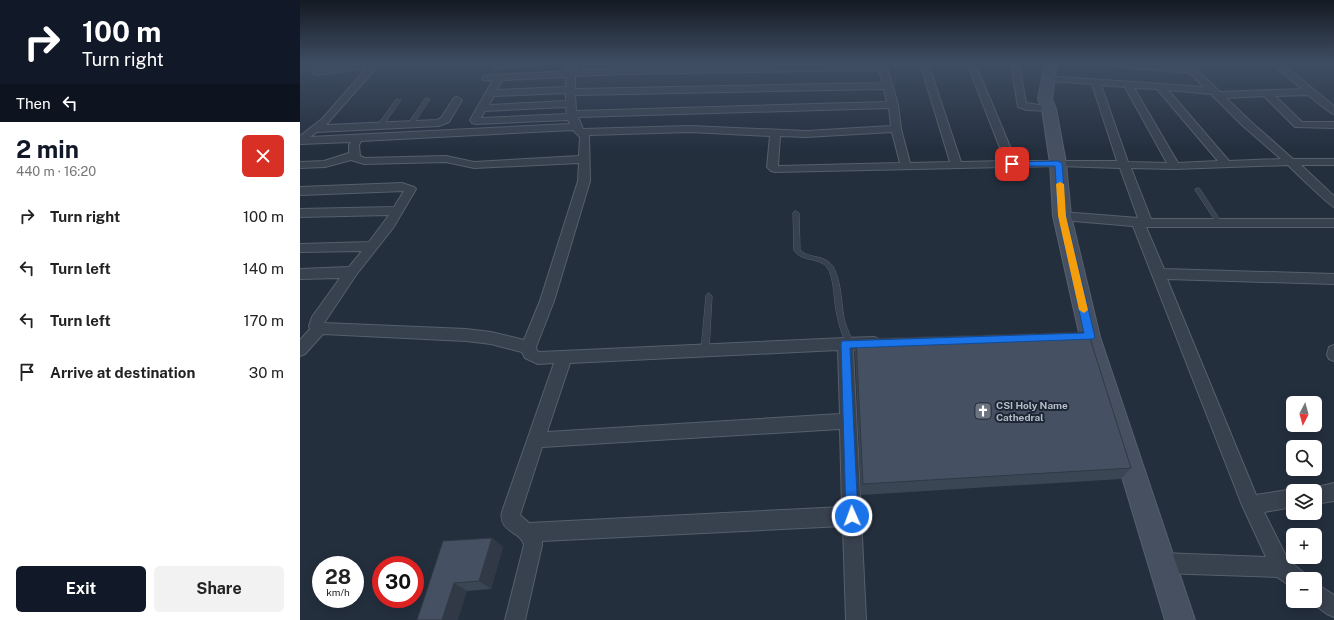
<!DOCTYPE html>
<html lang="en">
<head>
<meta charset="utf-8">
<style>
	:root { --surface:#fff; --page:#f2f2f2; --text:#222; --muted:#767676; --accent:#111827 }
	body { margin:0; font-family:"Public Sans",sans-serif; background:var(--page); color:var(--text); height:100vh; display:flex; flex-direction:column; font-size:15px; white-space:nowrap }
	* { box-sizing:border-box; margin:0 }
	p { font-size:13px; color:var(--muted) }
	.icon { flex:none; width:22px; height:22px; fill:none; stroke:currentColor; stroke-width:2; stroke-linecap:round; stroke-linejoin:round }
	.map { position:relative; flex:1; overflow:hidden }
	.details { display:flex; flex-direction:column; background:var(--surface); width:300px }
	.details>* { flex:none }
	.top-card { background:#111827; color:#fff; overflow:hidden }
	.needle { width:26px; rotate:186deg }
	.fabs { position:absolute; left:986px; top:396px; display:grid; gap:8px }
	.fabs a { display:grid; place-items:center; width:36px; height:36px; border-radius:6px; background:var(--surface); box-shadow:0 2px 10px #0003; font-size:20px }
	.speed { position:absolute; left:12px; top:556px; display:flex; gap:8px; font-size:20px; font-weight:700; text-align:center }
	.speed>* { display:grid; place-content:center; width:52px; height:52px; border-radius:50%; background:var(--surface); box-shadow:0 2px 10px #0003; line-height:1 }
	.speed small { font-size:10px; font-weight:400 }
	.speed .limit { border:6px solid #d22; background:#fff; color:#111 }
	.pin { position:absolute; display:grid; place-items:center; width:34px; height:34px; color:#fff; margin:-17px; border-radius:8px; box-shadow:0 2px 6px #0006 }
	.me { position:absolute; width:44px; margin:-22px; rotate:358deg; stroke-linejoin:round; filter:drop-shadow(0 0 3px #0008) }
	.turn { display:flex; align-items:center; gap:14px; height:84px; padding:0 16px; font-size:18px }
	.turn .icon { width:52px; height:52px; stroke-width:2.5 }
	.turn b { display:block; font-size:28px; line-height:34px }
	.then { display:flex; align-items:center; height:38px; padding:0 16px; background:#0003; gap:8px; font-size:15px }
	.round { display:grid; place-items:center; flex:none; width:42px; height:42px; border-radius:6px; background:var(--page) }
	.headline { display:flex; align-items:center; justify-content:space-between; height:68px; padding:0 16px }
	h1 { font-size:24px; font-weight:700; line-height:30px; color:var(--accent) }
	.primary-button { display:flex; gap:8px; margin-top:auto; padding:8px 16px }
	.primary-button a { flex:1; height:46px; border-radius:6px; background:var(--accent); color:#fff; font-size:16px; font-weight:700; line-height:46px; text-align:center }
	.primary-button a+a { background:var(--page); color:var(--text) }
	ul { padding:0; list-style:none }
	li { display:flex; align-items:center; gap:12px; height:52px; padding:0 16px }
	li div { flex:1 }
	li b { display:block; font-size:15px }
	li em { font-style:normal }
	main { display:flex; flex:1; min-height:0 }
	.map>svg:first-child { display:block }
	.lines { fill:none; stroke-linecap:round; stroke-linejoin:round }
	.stream { stroke:#394c67; stroke-width:2.5 }
	.lane-casing { stroke:#565f6c; stroke-width:1 }
	.street-casing { stroke:#565f6c; stroke-width:2 }
	.secondary-casing { stroke:#565f6c; stroke-width:2 }
	.lane { fill:#38414e; fill-rule:evenodd }
	.street { fill:#38414e; fill-rule:evenodd }
	.secondary { fill:#465061; fill-rule:evenodd }
	.wall { fill:#3b4654 }
	.shaded-wall { fill:#303945 }
	.building { fill:#455162; stroke:#303945 }
	.route { fill:#1a73e8; stroke:#114b97 }
	.slow { fill:#f59e0b }
	.labels { text-anchor:middle; dominant-baseline:central; stroke-width:4; stroke-linejoin:round; paint-order:stroke }
	.poi-label { font-size:10px; font-weight:bold; fill:#b4bcc9; stroke:#1d2633; text-anchor:start }
</style>
</head>
<body>
<main>
<section class="details">
<div class="top-card">
<div class="turn"><svg class="icon" aria-label="right" viewBox="0 0 24 24"><path d="M7 20v-9h11M14 6l5 5-5 5"/></svg><div><b>100 m</b>Turn right</div></div>
<div class="then">Then<svg class="icon" aria-label="left" viewBox="0 0 24 24"><path d="M17 20v-9H6M10 6l-5 5 5 5"/></svg></div>
</div>
<div class="headline"><div><h1>2 min</h1><p>440 m · 16:20</p></div><a class="round" style="background:#d93025;color:#fff"><svg class="icon" aria-label="close" viewBox="0 0 24 24"><path d="M6 6l12 12M18 6L6 18"/></svg></a></div>
<ul>
<li><svg class="icon" aria-label="right" viewBox="0 0 24 24"><path d="M7 20v-9h11M14 6l5 5-5 5"/></svg><div><b>Turn right</b></div><em>100 m</em></li>
<li><svg class="icon" aria-label="left" viewBox="0 0 24 24"><path d="M17 20v-9H6M10 6l-5 5 5 5"/></svg><div><b>Turn left</b></div><em>140 m</em></li>
<li><svg class="icon" aria-label="left" viewBox="0 0 24 24"><path d="M17 20v-9H6M10 6l-5 5 5 5"/></svg><div><b>Turn left</b></div><em>170 m</em></li>
<li><svg class="icon" aria-label="arrive" viewBox="0 0 24 24"><path d="M6 21V4h12l-3 4 3 4H6"/></svg><div><b>Arrive at destination</b></div><em>30 m</em></li>
</ul>
<div class="primary-button"><a>Exit</a><a>Share</a></div>
</section>
<div class="map">
<svg width="1034" height="620" viewBox="0 0 1034 620">
	<rect width="100%" height="100%" fill="#242f3e"/>
	<g class="lines">
		<!-- stream -->
		<path class="stream" d="M0,73l15,-5 27,-5"/>
		<!-- lane casing -->
		<g class="lane-casing">
			<g id="lane">
				<path d="M126,98l4,1 -17,26h-4l-1,-1z"/>
				<path d="M97,99l4,1 -18,26h-4l-1,-1z"/>
				<path d="M898,188l2,1 22,34 1,1 -1,1h-4l-23,-35z"/>
				<path d="M496,211l3,2 1,37c8,8 20,5 29,12 12,10 12,40 15,56 2,9 6,17 10,26l-1,2h-6c-5,-11 -9,-23 -11,-36 -2,-11 -2,-33 -9,-43 -9,-10 -25,-5 -33,-16l-1,-38z"/>
				<path d="M409,293l3,3 -3,55 -1,2h-6l-1,-2 5,-55z"/>
			</g>
		</g>
		<!-- street casing -->
		<g class="street-casing">
			<g id="street">
				<path d="M15,63h9l-3,6 54,-6 2,4 -51,58 111,-5 4,-2 13,-20 3,-1 5,3 -13,22 -10,4 -122,6 -7,5 260,-13 -2,-4 -92,4 -4,-1 -2,-3 23,-40h-9l-2,-2 2,-2 83,-5 1,-8h8v8l45,-3 265,-5 12,42 3,24 9,34 40,-1 -30,-99h8l33,99 44,-1 -38,-98h8l41,98h101l-25,-77 -43,-3 -5,-3 2,-2 158,11 -14,-14 -79,-7 -4,-3h34l45,5 -2,-5h9l3,6 24,23 82,-3 -31,-26h10l53,43v8l-3,-1 -23,-18 -33,1 27,26h32v6l-39,-1 -31,-31 -38,2 24,23 43,38h41v6h-33l33,31v11c-5,-2 -39,-35 -46,-42l-114,4 -43,-1 20,51h183v8h-188l18,42 170,5v10l-167,-5 89,216 37,-6 4,2h-4v16l-29,5 24,48 15,12 3,7h-13v9l-16,-11 -115,-4 -7,-3 -3,-7 3,-7 7,-3 104,4 -24,-52 -109,-279 -71,-6 -4,-1 -2,-3 2,-3 4,-1 76,6 -18,-50 -62,-2 -283,6 -4,-1 -4,-4 3,-31 -80,-4 -101,3 1,46 -36,120 -18,46 1,4 3,1 305,-14 29,-1 5,2 2,4 -2,4 -26,3 13,270h-20l-3,-94 -301,15v4l-17,75h-20l19,-75c-3,-14 -26,-13 -22,-33l52,-149 -16,1 -13,-6 -3,-6 -31,-8 -25,-3 -143,-7 -18,20 -5,2v-16l10,-11 -1,-3 3,-9 28,-39 -40,1v-10l49,-2 13,-16 -62,1v-8l69,-2 20,-27 -89,2v-8l94,-2 10,-16 -104,4v-8l102,-4 12,4 2,2 -23,39 -37,47 -32,48 142,6 25,3 33,8 16,-39 38,-120 1,-18 -105,5 -28,-6 -82,2 -13,-4 -26,7 -25,1v-6l24,-1 25,-8v-8l2,-3 -51,2v-8l22,-17 45,-51 -50,7 -3,-1 -2,-4zM579,70l4,13 -308,6v-13l46,-2zM266,77v10l-69,3 5,-10zM801,85l24,2 42,76 -39,-1zM834,88l23,1 61,72 -40,2zM584,89l3,13 -311,9 -1,-16zM868,90l43,4 31,31 39,34 -52,2zM266,93v8l-77,4 5,-9zM266,107l1,7 -86,4 4,-7zM589,108l2,18 -85,5 -116,-5 -107,3 -5,-12zM273,130l7,7 -1,19 -105,6 -28,-6 -81,2 -5,-2 -1,-11 2,-4zM592,132l8,31 -122,3 2,-30 26,1zM538,350l2,64 -293,18 23,-69zM540,429l2,78 -313,16 -9,-8 22,-68z"/>
				<path d="M193,63h46l-4,3 -39,2 -3,-1 -1,-2z"/>
				<path d="M711,63h8l7,40 26,4 2,2 -2,2 -25,-1 -9,-3z"/>
				<path d="M1034,345v16l-5,-2 -2,-4 2,-8z"/>
				<path d="M1034,483v18l-19,3v-13h-7l1,-2z"/>
				<path d="M1015,583l19,12v22l-7,-3 -18,-13h6z"/>
			</g>
		</g>
		<!-- secondary casing -->
		<g class="secondary-casing">
			<path id="secondary" d="M745,63h12l-5,36 4,10 10,54 5,53 29,121 95,283h-30l-85,-283 -27,-121 -3,-53 -8,-54 -4,-10z"/>
		</g>
		<!-- lane -->
		<use href="#lane" class="lane"/>
		<!-- street -->
		<use href="#street" class="street"/>
		<!-- secondary -->
		<use href="#secondary" class="secondary"/>
	</g>
	<!-- wall -->
	<g class="wall">
		<path d="M556,339l275,129 -10,11 -260,16 -6,-144z"/>
		<path d="M192,538l11,9 -12,42 -24,2 -50,29z"/>
	</g>
	<!-- shaded-wall -->
	<g class="shaded-wall">
		<path d="M192,538l11,9 -12,42 -12,-8z"/>
		<path d="M154,583l13,8 -9,29h-16z"/>
	</g>
	<!-- building -->
	<g class="building">
		<path d="M788,332l43,136 -268,16 -7,-145z"/>
		<path d="M192,538l-13,43 -25,2 -12,37h-25l26,-79z"/>
	</g>
	<!-- sky -->
	<linearGradient id="sky" x2="0" y2="1"><stop stop-color="#141a22"/><stop offset="0.42" stop-color="#3f4d63"/><stop offset="1" stop-color="#3f4d63" stop-opacity="0"/></linearGradient>
	<rect width="1034" height="150" fill="url(#sky)"/>
	<!-- route -->
	<path class="route" d="M758,161l4,2 4,53 29,121 -2,2 -243,9 8,168 -2,4 -4,2 -4,-2 -2,-4 -5,-172 1,-3 242,-8 -26,-117 -3,-50h-43l-4,-2 4,-2z"/>
	<!-- slow -->
	<path class="slow" d="M760,182l4,2 2,32 22,94 -4,3 -5,-3 -21,-94 -2,-32z"/>
	<!-- icons -->
	<defs>
		<g id="church-square" transform="scale(0.9)"><rect x="-9" y="-9" width="18" height="18" rx="4" fill="#6b7280" stroke="#1d2633"/><path d="M-1.2-6h2.4v3.5h3.3v2.4h-3.3V6h-2.4V-.1h-3.3v-2.4h3.3Z" fill="#fff"/></g>
	</defs>
	<g fill-rule="evenodd">
		<use href="#church-square" x="683" y="411"/>
	</g>
	<g class="labels">
		<!-- poi labels -->
		<g class="poi-label">
			<text x="696" y="405">CSI Holy Name<tspan x="696" dy="12">Cathedral</tspan></text>
		</g>
	</g>
</svg>
<div class="fabs">
<a><svg class="needle" viewBox="-14 -14 28 28"><path d="M0-13l5 13h-10z" fill="#e53935"/><path d="M0 13l5-13h-10z" fill="#767676"/></svg></a>
<a><svg class="icon" aria-label="search" viewBox="0 0 24 24"><circle cx="10" cy="10" r="6"/><path d="M15 15l6 6"/></svg></a>
<a><svg class="icon" aria-label="layers" viewBox="0 0 24 24"><path d="M12 4l9 5-9 5-9-5zM3 14l9 5 9-5"/></svg></a>
<a>+</a>
<a>−</a>
</div>
<div class="speed"><div>28<small>km/h</small></div><div class="limit">30</div></div>
<div class="pin" style="left:712px;top:164px;background:#d93025"><svg class="icon" aria-label="arrive" viewBox="0 0 24 24"><path d="M6 21V4h12l-3 4 3 4H6"/></svg></div>
<svg class="me" style="left:552px;top:516px" viewBox="-20 -20 40 40"><circle r="17" fill="#1a73e8" stroke="#fff" stroke-width="3"/><path d="M0-11L8 9 0 5-8 9z" fill="#fff"/></svg>
</div>
</main>
</body>
</html>
